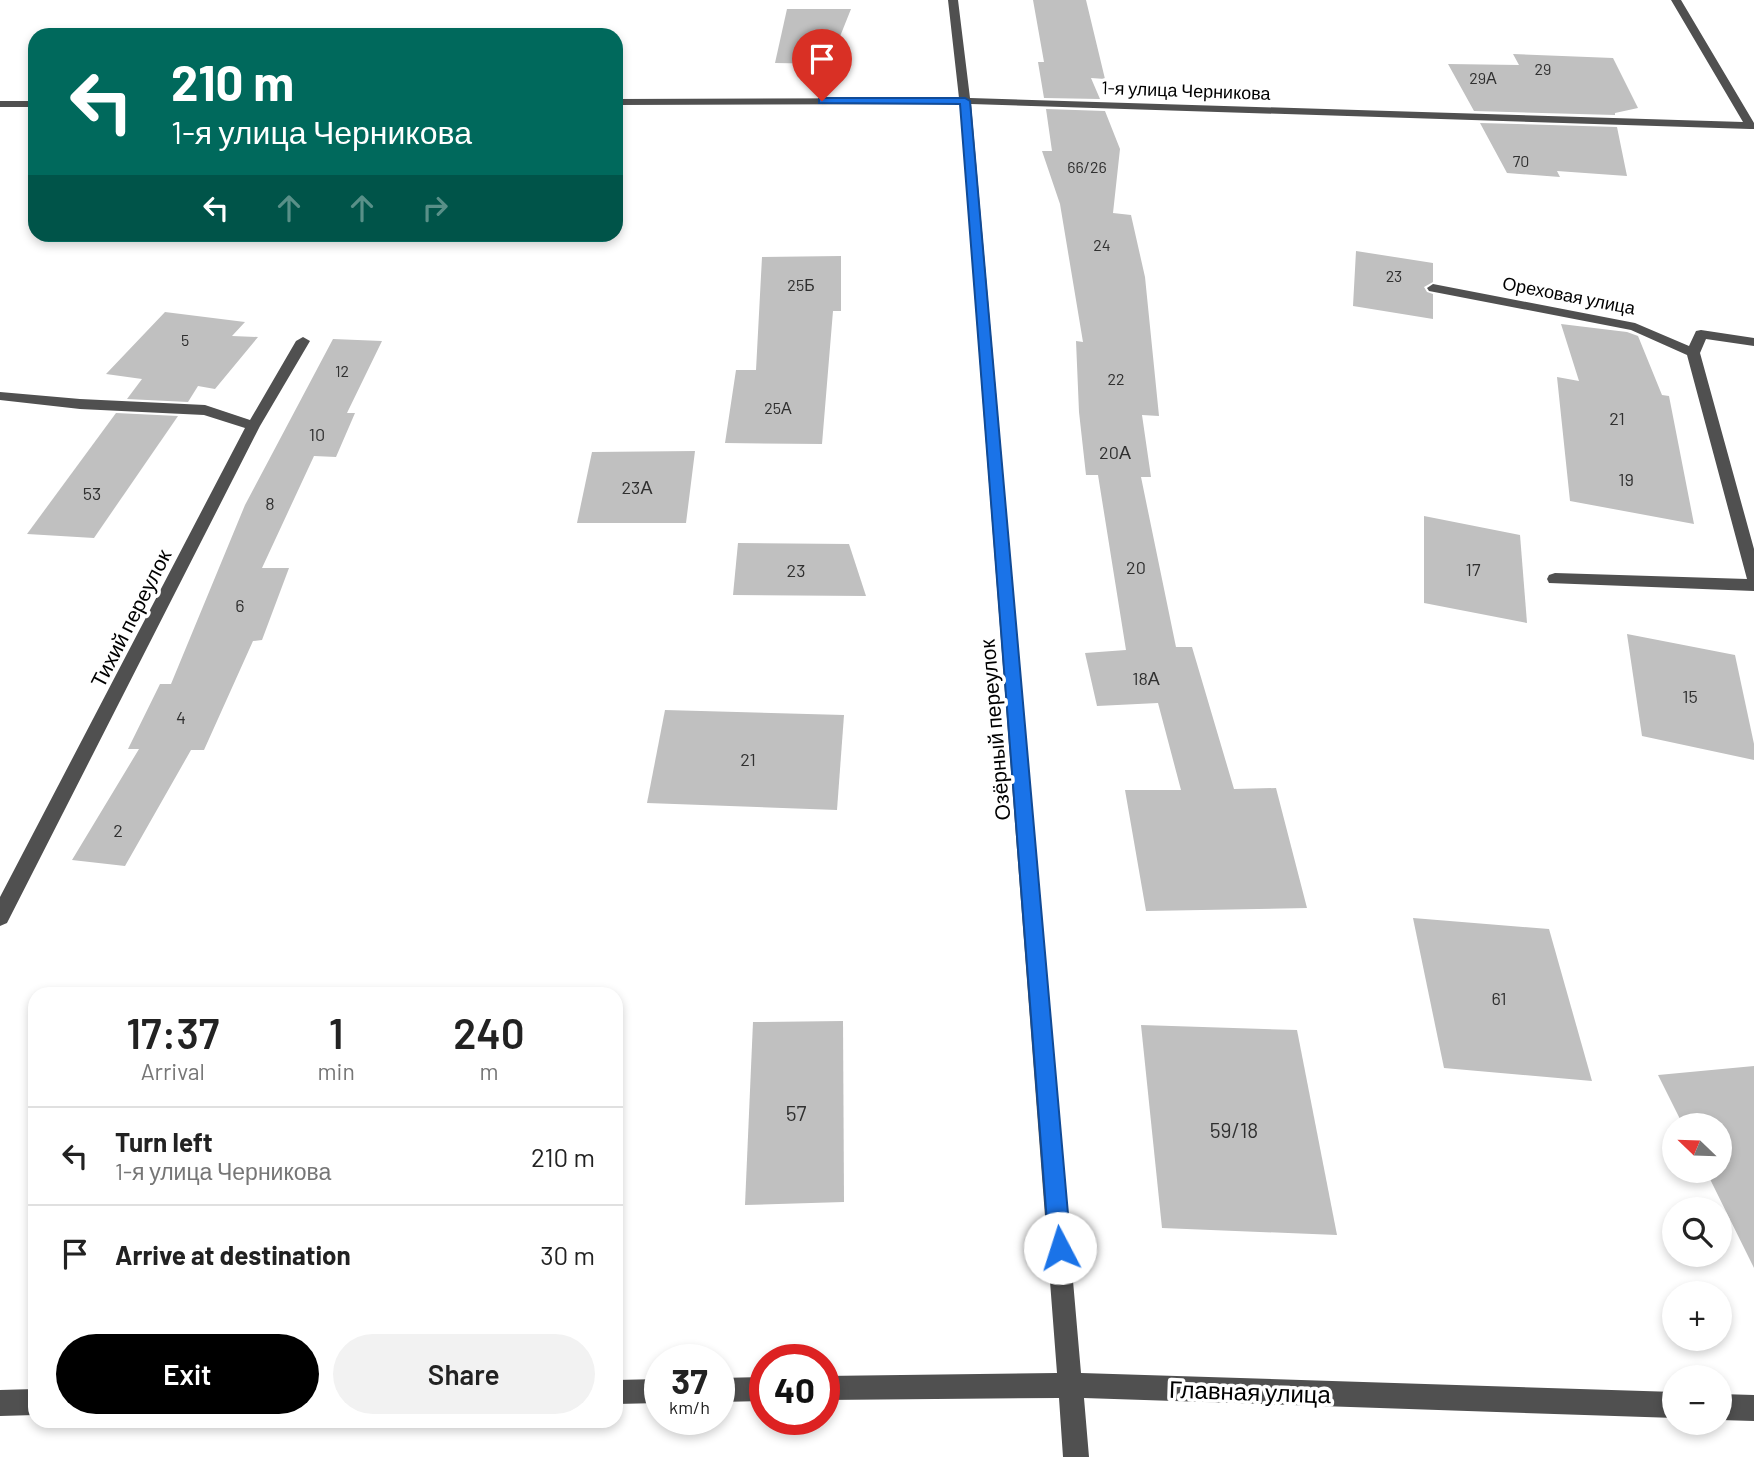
<!DOCTYPE html>
<html lang="en">
<head>
<meta charset="utf-8">
<style>
	:root { --surface:#fff; --page:#f2f2f2; --text:#222; --muted:#767676; --line:#e0e0e0; --accent:#000 }
	body { margin:0; font-family:Barlow,sans-serif; background:var(--page); color:var(--text); height:100vh; display:flex; flex-direction:column; font-size:26px; white-space:nowrap }
	* { box-sizing:border-box; margin:0 }
	p { font-size:23px; color:var(--muted) }
	.icon { flex:none; width:38px; height:38px; fill:none; stroke:currentColor; stroke-width:2; stroke-linecap:round; stroke-linejoin:round }
	.map { position:relative; flex:1; overflow:hidden }
	.panel { position:absolute; left:28px; top:987px; width:595px; height:441px; display:flex; flex-direction:column; background:var(--surface); border-radius:21px; box-shadow:0 4px 10px #0003 }
	.panel>* { flex:none }
	.banner { position:absolute; left:28px; top:28px; width:595px; height:214px; border-radius:21px; box-shadow:0 4px 10px #0003; background:#00695c; color:#fff; overflow:hidden }
	.needle { width:46px; rotate:293deg }
	.controls { position:absolute; left:1662px; top:1113px; display:grid; gap:14px }
	.controls a { display:grid; place-items:center; width:70px; height:70px; border-radius:50%; background:var(--surface); box-shadow:0 4px 10px #0003; font-size:35px }
	.speed { position:absolute; left:644px; top:1344px; display:flex; gap:14px; font-size:35px; font-weight:700; text-align:center }
	.speed>* { display:grid; place-content:center; width:91px; height:91px; border-radius:50%; background:var(--surface); box-shadow:0 4px 10px #0003; line-height:1 }
	.speed small { font-size:18px; font-weight:400 }
	.speed .limit { border:10px solid #d22; background:#fff; color:#111 }
	.pin { position:absolute; display:grid; place-items:center; width:60px; height:60px; color:#fff; margin:-72px -30px; border-radius:50% 50% 50% 0; rotate:-45deg; box-shadow:0 0 7px #0007 }
	.pin .icon { rotate:45deg }
	.me { position:absolute; width:77px; margin:-38px; rotate:355deg; stroke-linejoin:round; filter:drop-shadow(0 0 5px #0008) }
	.turn { display:flex; align-items:center; gap:24px; height:147px; padding:0 28px; font-size:32px }
	.turn .icon { width:91px; height:91px; stroke-width:2.5 }
	.turn b { display:block; font-size:49px; line-height:60px }
	.lanes { display:flex; align-items:center; height:66px; padding:0 28px; background:#0003; justify-content:center; gap:35px; direction:ltr }
	.lanes .off { opacity:.35 }
	.eta { display:flex; justify-content:space-evenly; align-items:center; height:119px; text-align:center }
	.eta b { font-size:42px; font-weight:600; line-height:49px }
	.primary-button { display:flex; gap:14px; margin-top:auto; padding:14px 28px }
	.primary-button a { flex:1; height:80px; border-radius:42px; background:var(--accent); color:#fff; font-size:28px; font-weight:600; line-height:80px; text-align:center }
	.primary-button a+a { background:var(--page); color:var(--text) }
	ul { padding:0; list-style:none }
	li { display:flex; align-items:center; gap:21px; height:98px; padding:0 28px; border-top:2px solid var(--line) }
	li div { flex:1 }
	li b { display:block; font-size:26px }
	li em { font-style:normal }
	.map>svg:first-child { display:block }
	.building { fill:#c0c0c0 }
	.lines { fill:none; stroke-linecap:round; stroke-linejoin:round }
	.minor { fill:#505050; fill-rule:evenodd }
	.route { fill:#1a73e8; stroke:#114b97; stroke-width:2 }
	.labels { text-anchor:middle; dominant-baseline:central; stroke-width:7; stroke-linejoin:round; paint-order:stroke }
	.far-number-label { font-size:16px; fill:#303030 }
	.far-street-label { font-size:18px; fill:#000; stroke:#fff }
	.number-label { font-size:18px; fill:#303030 }
	.street-label { font-size:21px; fill:#000; stroke:#fff }
	.near-number-label { font-size:21px; fill:#303030 }
	.near-street-label { font-size:24px; fill:#000; stroke:#fff }
</style>
</head>
<body>
<div class="map">
<svg width="1754" height="1457" viewBox="0 0 1754 1457">
	<rect width="100%" height="100%" fill="#fff"/>
	<!-- building -->
	<g class="building">
		<path d="M1033,0h53l19,79 -14,-1 9,21 -56,-1 -6,-36h6z"/>
		<path d="M787,9h64l-22,55 -54,-1z"/>
		<path d="M1513,54l100,4 25,50 -23,5v2l-141,-4 -26,-47 71,1z"/>
		<path d="M1046,109l59,2 15,38 -7,64 18,2 14,62 14,139 -17,-1 9,62h-10l35,170h16l42,142 42,-1 31,120 -161,3 -21,-121h56l-23,-87 -61,3 -12,-53 41,-3 -28,-175h-12l-7,-63 -3,-71 7,1 -23,-138 -18,-53h10z"/>
		<path d="M1480,123l137,4 10,49 -70,-5 3,6 -53,-4z"/>
		<path d="M1356,251l77,12v19l-9,5 3,5 6,2v25l-80,-13z"/>
		<path d="M841,256v55h-8l-11,133 -97,-1 11,-73h20l6,-113z"/>
		<path d="M165,312l80,10 -13,14 26,1 -43,52 -17,-3 -10,16 -61,-3 15,-20 -36,-5z"/>
		<path d="M1561,324l66,8 11,4 24,59 7,1 25,128 -124,-23 -13,-124 22,4z"/>
		<path d="M333,339l49,2 -35,72h8l-19,44 -22,-1 -52,112h27l-27,72 -9,1 -49,109h-13l-66,116 -53,-6 67,-111h-11l32,-65h11l74,-179z"/>
		<path d="M116,413l62,3 -84,122 -67,-4z"/>
		<path d="M695,451l-9,72h-109l15,-71z"/>
		<path d="M1424,516l96,19 7,88 -103,-20z"/>
		<path d="M738,543l111,1 17,52 -133,-1z"/>
		<path d="M1627,634l108,21 19,89v16l-112,-24z"/>
		<path d="M665,710l179,5 -7,95 -190,-7z"/>
		<path d="M1413,918l136,11 43,152 -148,-13z"/>
		<path d="M843,1021l1,181 -99,3 8,-183z"/>
		<path d="M1141,1025l156,5 40,205 -175,-7z"/>
		<path d="M1754,1066v202l-48,-97h14v-46h-37l-25,-50z"/>
	</g>
	<g class="lines">
		<!-- minor -->
		<g class="minor">
			<path d="M948,0h10l12,98 773,24 -72,-122h10l73,123v6h-4l-779,-25 110,1269 594,19v26l-591,-20 5,59h-26l-4,-59 -235,2v-24l233,-3 -97,-1269 -344,1v-6l343,-1z"/>
			<rect x="0" y="101" width="35" height="6"/>
			<path d="M1433,284l202,39 54,23 7,-15 5,-1 53,8v8l-48,-7 -6,14 54,196v42l-205,-8 -2,-4 2,-4 6,-2 192,6 -60,-224 -56,-25 -202,-39 -2,-3z"/>
			<path d="M303,337l7,4 -50,85 -253,497 -7,3v-29l245,-469 -41,-13 -124,-6 -80,-9v-8l80,7 125,6 45,15 46,-79z"/>
			<path d="M765,1377v24l-46,1v-24z"/>
			<path d="M660,1379v24l-44,1v-24z"/>
			<path d="M35,1389v26l-35,1v-26z"/>
			<path d="M1720,1394l34,1v26l-34,-1z"/>
		</g>
	</g>
	<!-- route -->
	<path class="route" d="M822,98h143l5,3 101,1147 -4,8 -7,3 -8,-3 -3,-8 -89,-1144 -141,-1v-4z"/>
	<g class="labels">
		<!-- far-number labels -->
		<g class="far-number-label">
			<text x="1543" y="68">29</text>
			<text x="1483" y="77">29А</text>
			<text x="1521" y="160">70</text>
			<text x="1087" y="166">66/26</text>
			<text x="1102" y="244">24</text>
			<text x="1394" y="275">23</text>
			<text x="801" y="284">25Б</text>
			<text x="185" y="339">5</text>
			<text x="342" y="370">12</text>
			<text x="1116" y="378">22</text>
			<text x="778" y="407">25А</text>
		</g>
		<!-- far-street labels -->
		<g class="far-street-label">
			<text transform="translate(1186 90) rotate(2)">1-я улица Черникова</text>
			<text transform="translate(1569 295) rotate(11)">Ореховая улица</text>
		</g>
		<!-- number labels -->
		<g class="number-label">
			<text x="1617" y="418">21</text>
			<text x="317" y="434">10</text>
			<text x="1115" y="452">20А</text>
			<text x="1626" y="479">19</text>
			<text x="637" y="487">23А</text>
			<text x="92" y="493">53</text>
			<text x="270" y="503">8</text>
			<text x="1136" y="567">20</text>
			<text x="1473" y="569">17</text>
			<text x="796" y="570">23</text>
			<text x="240" y="605">6</text>
			<text x="1146" y="678">18А</text>
			<text x="1690" y="696">15</text>
			<text x="181" y="717">4</text>
			<text x="748" y="759">21</text>
			<text x="118" y="830">2</text>
			<text x="1499" y="998">61</text>
		</g>
		<!-- street labels -->
		<g class="street-label">
			<text transform="translate(130 618) rotate(-63)">Тихий переулок</text>
			<text transform="translate(994 730) rotate(-95)">Озёрный переулок</text>
		</g>
		<!-- near-number labels -->
		<g class="near-number-label">
			<text x="796" y="1112">57</text>
			<text x="1234" y="1129">59/18</text>
		</g>
		<!-- near-street labels -->
		<g class="near-street-label">
			<text transform="translate(1250 1391) rotate(2)">Главная улица</text>
		</g>
	</g>
</svg>
<div class="controls">
<a><svg class="needle" viewBox="-14 -14 28 28"><path d="M0-13l5 13h-10z" fill="#e53935"/><path d="M0 13l5-13h-10z" fill="#767676"/></svg></a>
<a><svg class="icon" aria-label="search" viewBox="0 0 24 24"><circle cx="10" cy="10" r="6"/><path d="M15 15l6 6"/></svg></a>
<a>+</a>
<a>−</a>
</div>
<div class="speed"><div>37<small>km/h</small></div><div class="limit">40</div></div>
<div class="pin" style="left:822px;top:101px;background:#d93025"><svg class="icon" aria-label="arrive" viewBox="0 0 24 24"><path d="M6 21V4h12l-3 4 3 4H6"/></svg></div>
<svg class="me" style="left:1060px;top:1248px" viewBox="-20 -20 40 40"><circle r="19" fill="#fff"/><path d="M0-13L10 11 0 6-10 11z" fill="#1a73e8"/></svg>
<div class="banner">
<div class="turn"><svg class="icon" aria-label="left" viewBox="0 0 24 24"><path d="M17 20v-9H6M10 6l-5 5 5 5"/></svg><div><b>210 m</b>1-я улица Черникова</div></div>
<div class="lanes"><svg class="icon" aria-label="left" viewBox="0 0 24 24"><path d="M17 20v-9H6M10 6l-5 5 5 5"/></svg><svg class="icon off" aria-label="ahead" viewBox="0 0 24 24"><path d="M12 20V5M6 11l6-6 6 6"/></svg><svg class="icon off" aria-label="ahead" viewBox="0 0 24 24"><path d="M12 20V5M6 11l6-6 6 6"/></svg><svg class="icon off" aria-label="right" viewBox="0 0 24 24"><path d="M7 20v-9h11M14 6l5 5-5 5"/></svg></div>
</div>
<section class="panel">
<div class="eta">
<div><b>17:37</b><p>Arrival</p></div>
<div><b>1</b><p>min</p></div>
<div><b>240</b><p>m</p></div>
</div>
<ul>
<li><svg class="icon" aria-label="left" viewBox="0 0 24 24"><path d="M17 20v-9H6M10 6l-5 5 5 5"/></svg><div><b>Turn left</b><p>1-я улица Черникова</p></div><em>210 m</em></li>
<li><svg class="icon" aria-label="arrive" viewBox="0 0 24 24"><path d="M6 21V4h12l-3 4 3 4H6"/></svg><div><b>Arrive at destination</b></div><em>30 m</em></li>
</ul>
<div class="primary-button"><a>Exit</a><a>Share</a></div>
</section>
</div>
</body>
</html>
